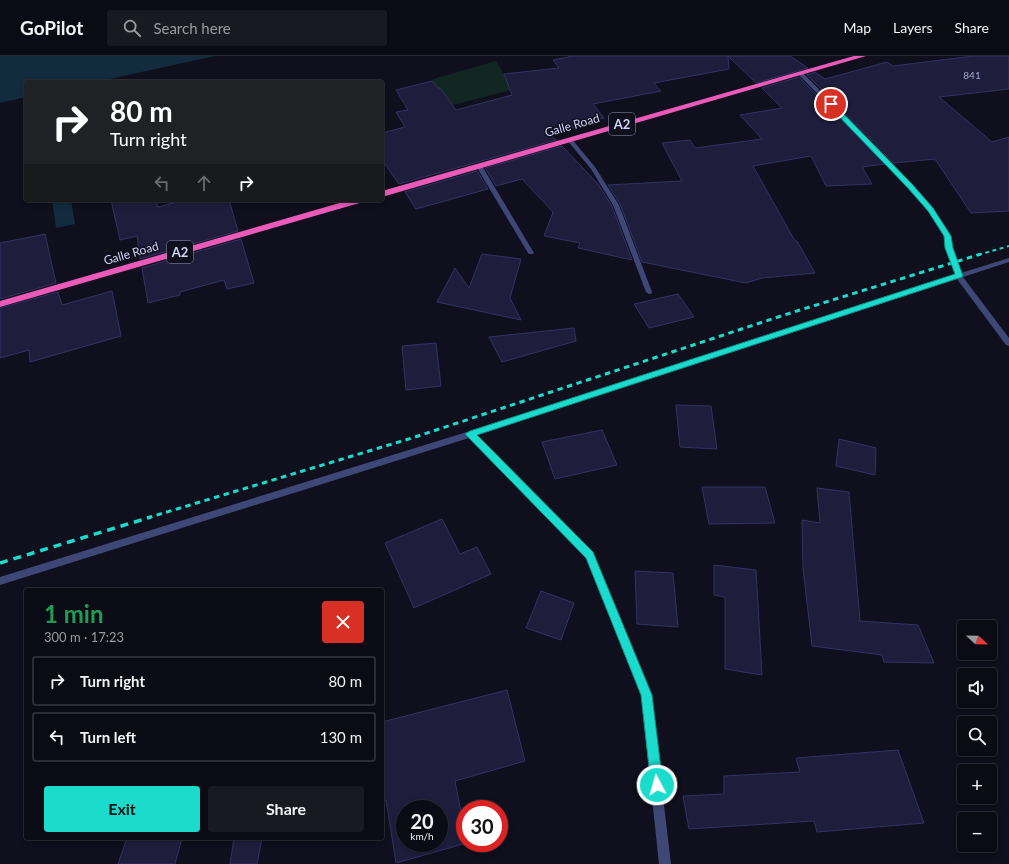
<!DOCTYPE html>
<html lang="en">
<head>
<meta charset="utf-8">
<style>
	:root { --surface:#0b0b16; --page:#191923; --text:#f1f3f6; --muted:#9a9ba1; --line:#2b2b35; --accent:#1bdbcd }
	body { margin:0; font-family:Lato,sans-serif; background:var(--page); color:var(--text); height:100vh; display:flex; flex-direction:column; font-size:15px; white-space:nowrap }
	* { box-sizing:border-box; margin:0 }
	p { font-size:13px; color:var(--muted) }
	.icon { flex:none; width:22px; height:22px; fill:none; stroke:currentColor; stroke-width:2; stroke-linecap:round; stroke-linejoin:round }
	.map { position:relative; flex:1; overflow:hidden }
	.details { position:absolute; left:24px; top:532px; width:360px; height:252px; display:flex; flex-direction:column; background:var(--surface); border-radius:4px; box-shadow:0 2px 6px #0003,0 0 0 1px var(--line) }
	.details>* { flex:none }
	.banner { position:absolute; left:24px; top:24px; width:360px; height:122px; border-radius:4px; box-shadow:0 2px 6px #0003,0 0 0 1px var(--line); background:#202124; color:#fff; overflow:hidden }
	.needle { width:26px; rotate:112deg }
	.buttons { position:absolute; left:957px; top:564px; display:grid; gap:8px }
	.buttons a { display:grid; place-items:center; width:40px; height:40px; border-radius:4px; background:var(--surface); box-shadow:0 2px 6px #0003,0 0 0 1px var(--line); font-size:20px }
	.speed { position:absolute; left:396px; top:744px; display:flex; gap:8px; font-size:20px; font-weight:700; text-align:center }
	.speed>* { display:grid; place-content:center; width:52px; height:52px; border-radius:50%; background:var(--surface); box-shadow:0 2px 6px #0003,0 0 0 1px var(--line); line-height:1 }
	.speed small { font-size:10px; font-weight:400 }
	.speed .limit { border:6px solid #d22; background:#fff; color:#111 }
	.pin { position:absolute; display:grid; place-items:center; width:34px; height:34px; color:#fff; margin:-17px; border:2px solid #fff; border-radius:50%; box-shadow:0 1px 4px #0007 }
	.me { position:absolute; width:44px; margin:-22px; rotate:354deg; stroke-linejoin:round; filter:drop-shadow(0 0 3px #0008) }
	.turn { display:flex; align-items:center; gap:14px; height:84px; padding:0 20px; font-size:18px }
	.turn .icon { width:52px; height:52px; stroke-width:2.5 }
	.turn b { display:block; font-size:28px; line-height:34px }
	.lanes { display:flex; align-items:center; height:38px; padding:0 20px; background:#0003; justify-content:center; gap:20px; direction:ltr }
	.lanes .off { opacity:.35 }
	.round { display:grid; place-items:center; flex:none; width:42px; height:42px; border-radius:4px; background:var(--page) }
	.summary { display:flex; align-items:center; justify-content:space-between; height:68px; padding:0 20px }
	h1 { font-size:24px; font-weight:700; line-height:30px; color:#1e9e55 }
	.primary-button { display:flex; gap:8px; margin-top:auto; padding:8px 20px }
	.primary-button a { flex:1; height:46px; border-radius:4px; background:var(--accent); color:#111; font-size:16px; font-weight:700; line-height:46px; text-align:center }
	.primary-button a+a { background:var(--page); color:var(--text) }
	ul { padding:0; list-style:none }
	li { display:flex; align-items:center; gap:12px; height:50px; margin:0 8px 6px; padding:0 12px; border:2px solid var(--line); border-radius:4px }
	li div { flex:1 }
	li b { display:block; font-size:15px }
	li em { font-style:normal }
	header { display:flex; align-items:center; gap:24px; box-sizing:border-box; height:56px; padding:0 20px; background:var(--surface); border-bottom:1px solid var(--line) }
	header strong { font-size:19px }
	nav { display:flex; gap:22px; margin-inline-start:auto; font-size:14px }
	.search { width:280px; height:36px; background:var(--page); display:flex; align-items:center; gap:10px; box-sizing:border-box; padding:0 14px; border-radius:4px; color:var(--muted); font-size:15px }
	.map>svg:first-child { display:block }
	.green { fill:#122722 }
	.water { fill:#122b3d }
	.building { fill:#1e1d3c; stroke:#333265; fill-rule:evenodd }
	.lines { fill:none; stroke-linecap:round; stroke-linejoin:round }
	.street { fill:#3f4777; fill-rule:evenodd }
	.highway { fill:#eb5ab9; fill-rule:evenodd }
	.rail-far2 { stroke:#1bdbcd; stroke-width:2; stroke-dasharray:4 3.5; stroke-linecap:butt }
	.rail-far1 { stroke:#1bdbcd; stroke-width:3; stroke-dasharray:5.5 4.5; stroke-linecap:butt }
	.rail { stroke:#1bdbcd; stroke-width:3.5; stroke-dasharray:8 6; stroke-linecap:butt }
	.route { fill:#1bdbcd; stroke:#128e85 }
	.labels { text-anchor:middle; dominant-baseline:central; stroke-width:3; stroke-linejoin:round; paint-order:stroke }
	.far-number-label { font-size:10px; fill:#a4a6ca }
	.far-street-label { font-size:12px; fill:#d1d3f9; stroke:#0f0f1d }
	.shield { fill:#0f0f1d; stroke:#9798b7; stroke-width:1 }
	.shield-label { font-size:13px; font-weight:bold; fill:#d1d3f9 }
</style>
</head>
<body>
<header>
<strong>GoPilot</strong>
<div class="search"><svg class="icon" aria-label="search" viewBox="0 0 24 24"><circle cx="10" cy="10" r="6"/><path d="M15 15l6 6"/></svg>Search here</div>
<nav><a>Map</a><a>Layers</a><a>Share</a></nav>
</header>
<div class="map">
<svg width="1009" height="808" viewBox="0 0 1009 808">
	<rect width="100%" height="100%" fill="#0f0f1d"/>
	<!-- green -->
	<path class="green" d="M496,5l8,13 7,16 -58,15 -13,-17h-3l-5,-7 1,-2z"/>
	<!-- water -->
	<g class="water">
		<path d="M0,0h215l-119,26h-70v15l-26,6z"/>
		<path d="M52,144h19l4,24 -19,4z"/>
	</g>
	<!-- building -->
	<g class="building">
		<path d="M573,0h155l1,13 -75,14 7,8 -68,13 11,14 -28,5 2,4 -32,3 10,10 -157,44 -17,-24v-27l23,-6 -9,-15 12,-2 -12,-20 36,-9 6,7h2l16,22 56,-15 -8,-21 55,-6 -6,-8z"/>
		<path d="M728,0h62l18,12 -52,15z"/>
		<path d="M974,0h35v33l-70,8 53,45 17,-5v74l-38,2 -36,-54 -41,4 -87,-88 8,-3 10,7 62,-17 6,4z"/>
		<path d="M799,21l86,87 -23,3 10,17 -46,2 -15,-30 -58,10 42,75h2l18,32 -53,5 -16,5 -104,-21 -22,-58 -12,-19 74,-4 -20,-38 28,-3 5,8 67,-9 -22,-24 42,-7 -20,-20z"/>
		<path d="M562,90l36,38 14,22 20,54 -54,-12 2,-5 -36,-7 9,-24 -31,-33 -26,7 -11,-18z"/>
		<path d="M477,115l11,18 -72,20 -11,-17z"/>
		<path d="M111,144h45l2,7 27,-7h44l9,31 -98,28 -3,-23 -17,4z"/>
		<path d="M45,178l11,49 -56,16v-56z"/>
		<path d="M241,183l13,44 -27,6 -3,-9 -44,12v3l-32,8 -6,-35z"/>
		<path d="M482,198l39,5 -11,39 11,22 -84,-18 18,-34 14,20z"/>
		<path d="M112,235l9,45 -91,26 -1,-12 -29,8v-50l58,-16 4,13z"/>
		<path d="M678,238l16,23 -45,11 -15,-24z"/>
		<path d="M574,272l2,13 -74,21 -13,-25z"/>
		<path d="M436,287l5,43 -35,4 -4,-44z"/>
		<path d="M676,349l35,1 6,43 -37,-2z"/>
		<path d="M602,374l15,35 -62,14 -13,-37z"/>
		<path d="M839,383l37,9 -1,27 -39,-9z"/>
		<path d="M702,431h63l10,36 -66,1z"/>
		<path d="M817,432l32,4 11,129 58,4 16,38 -50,-1 -2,-7 -70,-9 -9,-78 -1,-48 18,3z"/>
		<path d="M442,463l18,35 17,-7 14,27 -77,34 -29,-65z"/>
		<path d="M714,509l42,5 6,105 -37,-6v-72l-11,-2z"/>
		<path d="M635,515l38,2 5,54 -41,-3z"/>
		<path d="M541,535l33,12 -13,37 -35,-12z"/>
		<path d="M507,634l18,71 -70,20 10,51v11h2l-71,20 -10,-63 -4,1v-79zM405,753h34v34h-34z"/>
		<path d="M898,694l26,73 -107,9 -3,-11 -125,8 -6,-33 41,-2v-18l76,-4 -4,-14z"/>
		<path d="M127,782h55l-7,26h-57z"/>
		<path d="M234,782h28l-5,26h-27z"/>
	</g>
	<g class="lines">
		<!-- street -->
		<g class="street">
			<path d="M798,16h4l110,112 21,24 17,28 2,12 9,25 48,-15v4l-46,15 46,61v8l-3,-1 -49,-66 -481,156 117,120 58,140 20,169h-12l-18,-169 -55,-138 -117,-119 -469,147v-8l470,-146 485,-156 -9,-27 -2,-12 -15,-26 -21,-24 -110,-112z"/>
			<path d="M567,82h4l24,29 24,38 33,87 -1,2h-2l-3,-2 -33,-87 -22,-36 -24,-29z"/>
			<path d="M479,108l3,2 52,87 -1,1h-4l-1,-1 -52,-87z"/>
		</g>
		<!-- highway -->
		<g class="highway">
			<path d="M854,0h12l-484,141v-6z"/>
			<path d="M350,144h14l-1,2 -363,105v-6z"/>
		</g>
		<!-- rail-far2 -->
		<path class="rail-far2" d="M978,199l31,-9"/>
		<!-- rail-far1 -->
		<path class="rail-far1" d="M147,462l265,-80 372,-123 197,-61"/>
		<!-- rail -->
		<path class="rail" d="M0,507l151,-46"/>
	</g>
	<!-- route -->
	<path class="route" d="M829,47h4l79,81 21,24 18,28 2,12 10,28 -1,1 -485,158 116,117 59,143 11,90 -2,4 -4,2 -5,-2 -1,-4 -10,-90 -55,-137 -121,-124 5,-3 485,-157 -10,-26 -1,-12 -16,-25 -21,-24 -78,-81z"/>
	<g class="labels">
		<!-- far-number labels -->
		<g class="far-number-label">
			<text x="972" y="19">841</text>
		</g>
		<!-- far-street labels -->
		<g class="far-street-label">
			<text transform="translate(572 69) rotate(-16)">Galle Road</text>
			<text transform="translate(131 197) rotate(-16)">Galle Road</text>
		</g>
		<!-- shield labels -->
		<g class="shield">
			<rect x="609" y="57" width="26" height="22" rx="3"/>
			<rect x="167" y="185" width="26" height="22" rx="3"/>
		</g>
		<g class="shield-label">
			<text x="622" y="68">A2</text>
			<text x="180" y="196">A2</text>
		</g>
	</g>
</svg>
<div class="buttons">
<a><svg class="needle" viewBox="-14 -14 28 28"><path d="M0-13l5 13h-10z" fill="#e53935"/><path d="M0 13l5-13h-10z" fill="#9a9ba1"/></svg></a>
<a><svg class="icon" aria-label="sound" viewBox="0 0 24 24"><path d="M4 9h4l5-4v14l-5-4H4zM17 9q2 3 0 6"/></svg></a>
<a><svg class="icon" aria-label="search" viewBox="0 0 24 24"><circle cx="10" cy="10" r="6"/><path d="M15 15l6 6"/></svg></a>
<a>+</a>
<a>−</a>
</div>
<div class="speed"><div>20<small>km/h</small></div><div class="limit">30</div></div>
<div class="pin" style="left:831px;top:48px;background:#d93025"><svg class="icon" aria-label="arrive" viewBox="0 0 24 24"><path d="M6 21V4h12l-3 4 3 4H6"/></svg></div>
<svg class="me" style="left:657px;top:729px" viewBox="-20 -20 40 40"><circle r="17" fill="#1bdbcd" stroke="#fff" stroke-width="3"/><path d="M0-11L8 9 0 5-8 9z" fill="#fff"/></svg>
<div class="banner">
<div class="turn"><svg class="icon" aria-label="right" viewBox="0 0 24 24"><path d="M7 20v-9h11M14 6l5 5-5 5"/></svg><div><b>80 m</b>Turn right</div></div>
<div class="lanes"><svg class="icon off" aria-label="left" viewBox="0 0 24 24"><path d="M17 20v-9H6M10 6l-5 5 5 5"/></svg><svg class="icon off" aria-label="ahead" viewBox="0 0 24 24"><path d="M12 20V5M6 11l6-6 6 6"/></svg><svg class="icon" aria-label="right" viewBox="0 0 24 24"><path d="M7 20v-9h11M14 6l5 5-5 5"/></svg></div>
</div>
<section class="details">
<div class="summary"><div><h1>1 min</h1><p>300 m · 17:23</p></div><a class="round" style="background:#d93025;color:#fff"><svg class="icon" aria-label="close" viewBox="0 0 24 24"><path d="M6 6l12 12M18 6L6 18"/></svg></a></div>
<ul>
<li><svg class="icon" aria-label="right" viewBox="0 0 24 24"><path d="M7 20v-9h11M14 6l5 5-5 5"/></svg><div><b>Turn right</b></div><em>80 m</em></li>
<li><svg class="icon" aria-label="left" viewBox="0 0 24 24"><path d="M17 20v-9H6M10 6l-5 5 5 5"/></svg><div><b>Turn left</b></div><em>130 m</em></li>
</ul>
<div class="primary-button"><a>Exit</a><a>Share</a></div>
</section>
</div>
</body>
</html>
